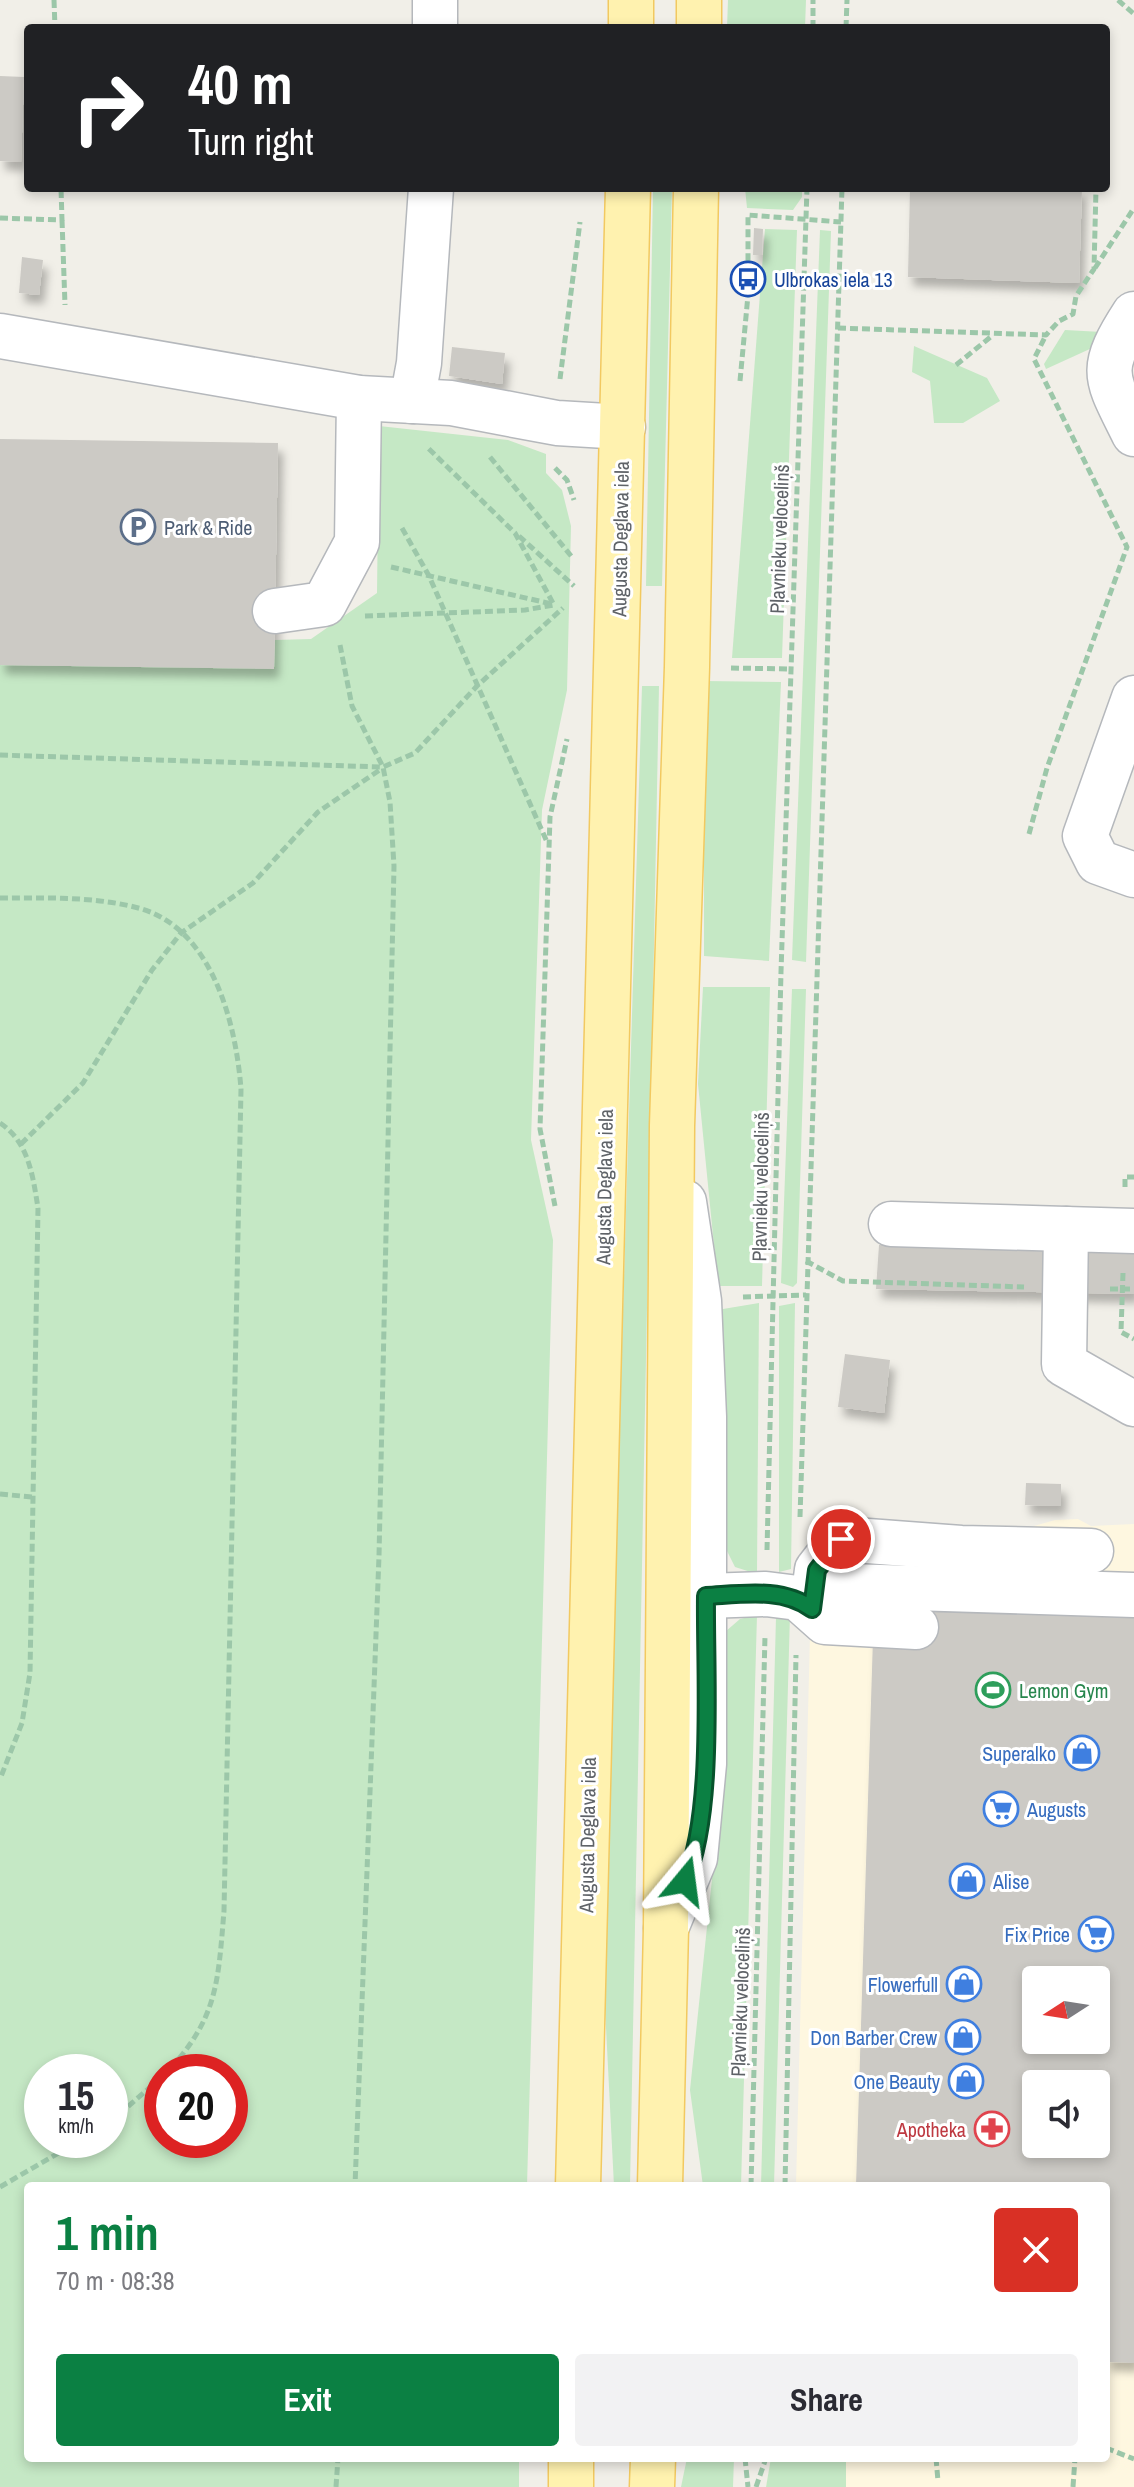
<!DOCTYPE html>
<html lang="en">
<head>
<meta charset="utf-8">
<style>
	:root { --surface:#fff; --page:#f2f2f3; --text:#2b2b33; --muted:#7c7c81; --accent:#0b8043 }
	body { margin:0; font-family:"Archivo Narrow",sans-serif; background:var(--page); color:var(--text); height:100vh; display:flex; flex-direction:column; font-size:30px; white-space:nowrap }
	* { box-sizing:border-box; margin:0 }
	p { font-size:26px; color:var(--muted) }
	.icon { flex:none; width:44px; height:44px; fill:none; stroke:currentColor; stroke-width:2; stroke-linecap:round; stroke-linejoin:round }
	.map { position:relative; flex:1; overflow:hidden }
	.details { position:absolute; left:24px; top:2182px; width:1086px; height:280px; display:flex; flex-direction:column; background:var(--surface); border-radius:8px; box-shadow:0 4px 12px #0003 }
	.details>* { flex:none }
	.top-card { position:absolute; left:24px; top:24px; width:1086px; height:168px; border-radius:8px; box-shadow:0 4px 12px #0003; background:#202124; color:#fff; overflow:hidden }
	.needle { width:52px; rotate:258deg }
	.tools { position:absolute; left:1022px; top:1966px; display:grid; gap:16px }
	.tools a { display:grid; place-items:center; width:88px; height:88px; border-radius:8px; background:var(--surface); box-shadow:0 4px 12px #0003; font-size:40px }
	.speed { position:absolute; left:24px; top:2054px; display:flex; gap:16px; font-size:40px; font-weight:700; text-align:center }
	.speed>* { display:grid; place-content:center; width:104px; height:104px; border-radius:50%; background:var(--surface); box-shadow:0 4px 12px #0003; line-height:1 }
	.speed small { font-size:20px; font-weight:400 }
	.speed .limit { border:12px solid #d22; background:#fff; color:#111 }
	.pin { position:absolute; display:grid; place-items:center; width:68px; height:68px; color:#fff; margin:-34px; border:4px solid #fff; border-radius:50%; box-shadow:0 2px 8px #0007 }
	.me { position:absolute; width:88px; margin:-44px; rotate:16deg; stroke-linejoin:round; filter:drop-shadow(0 0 6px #0008) }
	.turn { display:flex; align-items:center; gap:28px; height:168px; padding:0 32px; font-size:36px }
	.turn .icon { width:104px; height:104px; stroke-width:2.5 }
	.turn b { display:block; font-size:56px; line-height:68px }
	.round { display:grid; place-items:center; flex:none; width:84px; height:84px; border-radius:8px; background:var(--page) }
	.headline { display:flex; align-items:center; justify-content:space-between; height:136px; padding:0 32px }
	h1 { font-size:48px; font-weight:700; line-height:60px; color:var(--accent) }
	.primary-button { display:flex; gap:16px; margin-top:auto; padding:16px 32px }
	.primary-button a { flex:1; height:92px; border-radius:8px; background:var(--accent); color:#fff; font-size:32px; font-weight:700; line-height:92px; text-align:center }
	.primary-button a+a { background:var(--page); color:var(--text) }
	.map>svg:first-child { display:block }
	.commercial { fill:#fef7e0; fill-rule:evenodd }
	.green { fill:#c5e8c5; fill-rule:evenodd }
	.building { fill:#cccac5; fill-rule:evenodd; filter:url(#shadow) }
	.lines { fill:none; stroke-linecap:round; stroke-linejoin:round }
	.minor-casing { stroke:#b5b8bc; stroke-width:47 }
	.major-casing { stroke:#f2c960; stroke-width:47 }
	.path { stroke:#9cc7a9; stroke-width:5; stroke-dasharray:8 4; stroke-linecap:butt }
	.minor { stroke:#fff; stroke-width:44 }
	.major { stroke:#fff2af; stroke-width:44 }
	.route-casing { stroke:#07532c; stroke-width:20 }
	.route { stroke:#0b8043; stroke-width:14 }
	.labels { text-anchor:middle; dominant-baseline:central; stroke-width:6; stroke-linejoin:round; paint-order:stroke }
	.transit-label { font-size:20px; fill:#164399; stroke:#fff; text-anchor:start }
	.service-label { font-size:20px; fill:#4e5e75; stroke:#fff; text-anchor:start }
	.street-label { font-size:20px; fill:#5f6368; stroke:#fff }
	.leisure-label { font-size:20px; fill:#27864d; stroke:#fff; text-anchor:start }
	.shop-label { font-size:20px; fill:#366cbe; stroke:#fff; text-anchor:end }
	.health-label { font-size:20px; fill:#be3a42; stroke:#fff; text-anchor:end }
</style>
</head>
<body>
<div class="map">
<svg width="1134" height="2487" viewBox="0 0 1134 2487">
	<defs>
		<filter id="shadow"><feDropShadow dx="5" dy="9" stdDeviation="4" flood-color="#0004"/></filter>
	</defs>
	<rect width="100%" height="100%" fill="#f1efe8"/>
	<!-- commercial -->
	<path class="commercial" d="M864,1517l35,17 86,6 70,-20 23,-1 13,7 43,-2v963h-368l6,-29h334v-272h-310l14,-551 15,-98zM1036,1980h60v60h-60zM1036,2084h60v60h-60z"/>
	<!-- green -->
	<g class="green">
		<path d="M728,0h78l-1,28h-78z"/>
		<path d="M653,188h19l-10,398h-16z"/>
		<path d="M745,188h57v9l-9,13 -46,-2z"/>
		<path d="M765,229l32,1 -15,428h-50z"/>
		<path d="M820,230l11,1 -25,731 -14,-2z"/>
		<path d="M1065,330l37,2 -10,16 -46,21 -2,-5z"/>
		<path d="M914,346l73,32 13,23 -37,22h-29l-4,-42 -18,-9z"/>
		<path d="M379,426l129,14 38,14v19l16,17 9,36 -4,164 -25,120 -11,330 22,100 -26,946h-499v272h491v29h-519v-1822l274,3 1,-28 36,-1 66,-46zM42,2072h68v68h-68zM162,2072h68v68h-68z"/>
		<path d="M704,681l77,1 -12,279 -65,-5z"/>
		<path d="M642,686h17l-29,1500h-16l-11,-218z"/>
		<path d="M703,987h67l-8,299h-44l-20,-202z"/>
		<path d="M792,989h14l-9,294 -4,4 -12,-4z"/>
		<path d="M759,1303l-2,271 -22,-7 -11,-22 -7,-235z"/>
		<path d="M795,1303l-4,266 -12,3v-266z"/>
		<path d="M790,1614l-16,572h-13l15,-569z"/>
		<path d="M757,1615l-16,571h-38l-13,-96 27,-259 8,-199 15,-13z"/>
		<path d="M687,2458h47l-1,29h-52z"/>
		<path d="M771,2458h75v29h-80z"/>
	</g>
	<!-- building -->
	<g class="building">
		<path d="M0,76l24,1 -3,85 -21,-1z"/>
		<path d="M910,188h172l-3,95 -171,-6z"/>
		<path d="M754,228l9,1 -1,26h-9z"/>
		<path d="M22,257l21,3 -4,35 -20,-2z"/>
		<path d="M452,347l53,6 -3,31 -53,-8z"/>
		<path d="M0,439l278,4 -4,226 -274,-4z"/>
		<path d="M879,1245l255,7v42l-258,-5z"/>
		<path d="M845,1354l45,6 -6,53 -46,-6z"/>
		<path d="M1026,1483l35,1v22l-36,-1z"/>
		<path d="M833,1563l301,10v790l-28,-1v-176h-250l17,-549zM1036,1980h60v60h-60zM1036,2084h60v60h-60z"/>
	</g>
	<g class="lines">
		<!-- minor casing -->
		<g class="minor-casing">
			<g id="minor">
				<path d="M435,28v-28"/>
				<path d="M1134,314c-37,57 -28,63 0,120"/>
				<path d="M0,336l359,62 92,5 106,20 66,4"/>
				<path d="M412,401l7,-38 12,-175"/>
				<path d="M275,611l49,-7 33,-62 2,-144"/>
				<path d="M1134,698l-49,138 13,26 36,13"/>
				<path d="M891,1224l175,5"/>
				<path d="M1134,1231l-68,-2 -2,135 70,40"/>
				<path d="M815,1585l319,10"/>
				<path d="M706,1596l60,-2 32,4 27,24 91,5"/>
				<path d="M812,1609l5,-39 24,-31 120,9 130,3"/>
				<path d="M666,1928l29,-70 9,-94v-347l-5,-116 -15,-99"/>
			</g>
		</g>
		<!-- major casing -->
		<g class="major-casing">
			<g id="major">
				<path d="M631,28v-28"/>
				<path d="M699,28v-28"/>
				<path d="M578,2186l50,-1998"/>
				<path d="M660,2186l6,-258 6,-802 15,-459 9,-479"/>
				<path d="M571,2487v-29"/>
				<path d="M652,2487l1,-29"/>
			</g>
		</g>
		<!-- path -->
		<g class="path">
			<path d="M54,0l1,28"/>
			<path d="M1118,0l16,14"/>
			<path d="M813,28v-28"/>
			<path d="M846,28l1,-28"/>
			<path d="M0,218l62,2 -1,-32"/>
			<path d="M62,220l3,85"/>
			<path d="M1095,268l39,-60"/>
			<path d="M838,328l208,7 13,-14 14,-7 3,-18 18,-27 2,-81"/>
			<path d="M956,365l37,-30"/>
			<path d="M560,379l20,-157"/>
			<path d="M740,381l8,-86v-80l93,7"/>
			<path d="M490,457l82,100"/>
			<path d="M555,468l12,12 7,20"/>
			<path d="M402,528l27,48 118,266"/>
			<path d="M519,536l55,50"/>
			<path d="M391,567l161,37"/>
			<path d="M365,616l160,-6 29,-5 -39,-72 -87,-85"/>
			<path d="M340,645l12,61 31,61 7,35 4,64 -15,690 -24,630"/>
			<path d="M731,668l60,1"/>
			<path d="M0,755l383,12 32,-14 62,-67 86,-78"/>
			<path d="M1029,834l18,-66 80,-221 -93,-188 12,-24"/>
			<path d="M0,898c47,0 96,-2 142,11 71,22 94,115 99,180l-17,822c-6,71 -6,107 -57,161"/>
			<path d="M0,1123c29,19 33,54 38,85l-8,465 -8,50 -22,56"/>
			<path d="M21,1144l62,-61 69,-113 29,-37 72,-50 65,-71 63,-43"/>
			<path d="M1125,1187v-10h9"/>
			<path d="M555,1206l-15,-77 10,-312 17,-78"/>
			<path d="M806,1261l37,20 181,6"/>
			<path d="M1123,1273l-2,59 13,7"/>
			<path d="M1110,1289h24"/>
			<path d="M743,1297l63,-2"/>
			<path d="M0,1494l32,3"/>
			<path d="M800,1517l42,-1329"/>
			<path d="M767,1550l14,-578 26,-784"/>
			<path d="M110,2122l52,-45"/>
			<path d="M751,2186l14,-550"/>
			<path d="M785,2186l11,-531"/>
			<path d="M0,2187l81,-47"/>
			<path d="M1106,2448l28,11"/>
			<path d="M745,2458l3,29"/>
			<path d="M936,2458l2,23"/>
			<path d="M336,2487l2,-29"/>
			<path d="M756,2487l10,-29"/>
			<path d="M1073,2487l2,-29"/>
		</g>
		<!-- minor -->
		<use href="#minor" class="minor"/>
		<!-- major -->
		<use href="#major" class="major"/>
	</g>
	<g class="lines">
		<!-- route casing -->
		<g class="route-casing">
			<path id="route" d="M685,1881c30,-68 20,-208 21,-285 36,-2 77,-9 106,13l5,-39 24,-31"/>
		</g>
		<!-- route -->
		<use href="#route" class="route"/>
	</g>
	<!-- icons -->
	<defs>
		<g id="bus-ring" transform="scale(1.8)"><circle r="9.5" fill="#fff" stroke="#1a4fb4" stroke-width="1.5"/><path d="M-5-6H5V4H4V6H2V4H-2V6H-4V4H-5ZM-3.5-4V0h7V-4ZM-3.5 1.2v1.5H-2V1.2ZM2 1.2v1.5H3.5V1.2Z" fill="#1a4fb4"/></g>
		<g id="parking-ring" transform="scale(1.8)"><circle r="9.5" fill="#fff" stroke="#5c6f8a" stroke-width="1.5"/><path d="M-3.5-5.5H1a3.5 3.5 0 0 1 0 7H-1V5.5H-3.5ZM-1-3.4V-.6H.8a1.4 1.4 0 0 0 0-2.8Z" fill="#5c6f8a"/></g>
		<g id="stadium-ring" transform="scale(1.8)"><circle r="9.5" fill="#fff" stroke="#2e9e5b" stroke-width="1.5"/><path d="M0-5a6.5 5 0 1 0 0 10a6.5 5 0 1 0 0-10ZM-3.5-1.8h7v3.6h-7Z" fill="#2e9e5b"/></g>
		<g id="shop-ring" transform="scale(1.8)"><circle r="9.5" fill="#fff" stroke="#3f7fe0" stroke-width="1.5"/><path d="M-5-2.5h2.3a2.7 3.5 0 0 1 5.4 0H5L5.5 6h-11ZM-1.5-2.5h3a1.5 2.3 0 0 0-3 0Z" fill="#3f7fe0"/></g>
		<g id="supermarket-ring" transform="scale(1.8)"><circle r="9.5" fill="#fff" stroke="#3f7fe0" stroke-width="1.5"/><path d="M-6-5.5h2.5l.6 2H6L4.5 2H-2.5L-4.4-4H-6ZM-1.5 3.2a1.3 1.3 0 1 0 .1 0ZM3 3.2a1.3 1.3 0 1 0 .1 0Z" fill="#3f7fe0"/></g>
		<g id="pharmacy-ring" transform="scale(1.8)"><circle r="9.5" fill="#fff" stroke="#e0444e" stroke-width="1.5"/><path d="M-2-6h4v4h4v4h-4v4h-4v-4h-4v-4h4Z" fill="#e0444e"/></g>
	</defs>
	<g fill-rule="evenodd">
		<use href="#bus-ring" x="748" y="279"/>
		<use href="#parking-ring" x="138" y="527"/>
		<use href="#stadium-ring" x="993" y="1690"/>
		<use href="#shop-ring" x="1082" y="1753"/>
		<use href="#supermarket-ring" x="1001" y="1809"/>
		<use href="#shop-ring" x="967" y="1881"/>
		<use href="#supermarket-ring" x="1096" y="1934"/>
		<use href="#shop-ring" x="964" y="1984"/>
		<use href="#shop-ring" x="963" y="2037"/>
		<use href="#shop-ring" x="966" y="2081"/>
		<use href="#pharmacy-ring" x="992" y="2129"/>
	</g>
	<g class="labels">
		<!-- transit labels -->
		<g class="transit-label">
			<text x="774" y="279">Ulbrokas iela 13</text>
		</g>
		<!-- service labels -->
		<g class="service-label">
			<text x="164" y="527">Park &amp; Ride</text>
		</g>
		<!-- street labels -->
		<g class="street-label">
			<text transform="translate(620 539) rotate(-89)">Augusta Deglava iela</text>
			<text transform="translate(779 539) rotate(-88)">Pļavnieku veloceliņš</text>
			<text transform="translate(604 1187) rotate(-89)">Augusta Deglava iela</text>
			<text transform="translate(760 1187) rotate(-89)">Pļavnieku veloceliņš</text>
			<text transform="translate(587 1835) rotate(-89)">Augusta Deglava iela</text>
			<text transform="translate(740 2002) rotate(-88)">Pļavnieku veloceliņš</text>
		</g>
		<!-- leisure labels -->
		<g class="leisure-label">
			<text x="1019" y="1690">Lemon Gym</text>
		</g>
		<!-- shop labels -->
		<g class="shop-label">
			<text x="1056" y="1753">Superalko</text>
			<text x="1027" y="1809" text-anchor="start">Augusts</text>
			<text x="993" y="1881" text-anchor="start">Alise</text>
			<text x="1070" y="1934">Fix Price</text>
			<text x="938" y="1984">Flowerfull</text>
			<text x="937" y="2037">Don Barber Crew</text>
			<text x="940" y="2081">One Beauty</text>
		</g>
		<!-- health labels -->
		<g class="health-label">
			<text x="966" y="2129">Apotheka</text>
		</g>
	</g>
</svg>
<div class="tools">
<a><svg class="needle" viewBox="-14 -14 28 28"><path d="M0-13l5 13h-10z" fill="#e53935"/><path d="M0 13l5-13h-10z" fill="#7c7c81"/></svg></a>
<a><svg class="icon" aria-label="sound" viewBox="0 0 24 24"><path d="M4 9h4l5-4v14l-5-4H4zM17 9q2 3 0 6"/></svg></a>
</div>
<div class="speed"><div>15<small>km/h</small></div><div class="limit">20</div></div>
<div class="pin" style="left:841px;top:1539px;background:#d93025"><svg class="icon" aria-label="arrive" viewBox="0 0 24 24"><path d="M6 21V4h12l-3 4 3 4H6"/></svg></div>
<svg class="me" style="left:685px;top:1881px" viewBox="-20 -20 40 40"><path d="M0-17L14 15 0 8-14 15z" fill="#0b8043" stroke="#fff" stroke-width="4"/></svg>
<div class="top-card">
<div class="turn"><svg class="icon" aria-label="right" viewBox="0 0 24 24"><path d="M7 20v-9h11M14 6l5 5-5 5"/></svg><div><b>40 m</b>Turn right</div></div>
</div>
<section class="details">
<div class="headline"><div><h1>1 min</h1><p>70 m · 08:38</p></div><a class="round" style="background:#d93025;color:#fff"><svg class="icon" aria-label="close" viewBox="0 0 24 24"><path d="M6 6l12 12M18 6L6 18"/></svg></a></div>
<div class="primary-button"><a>Exit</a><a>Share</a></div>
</section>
</div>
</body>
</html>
